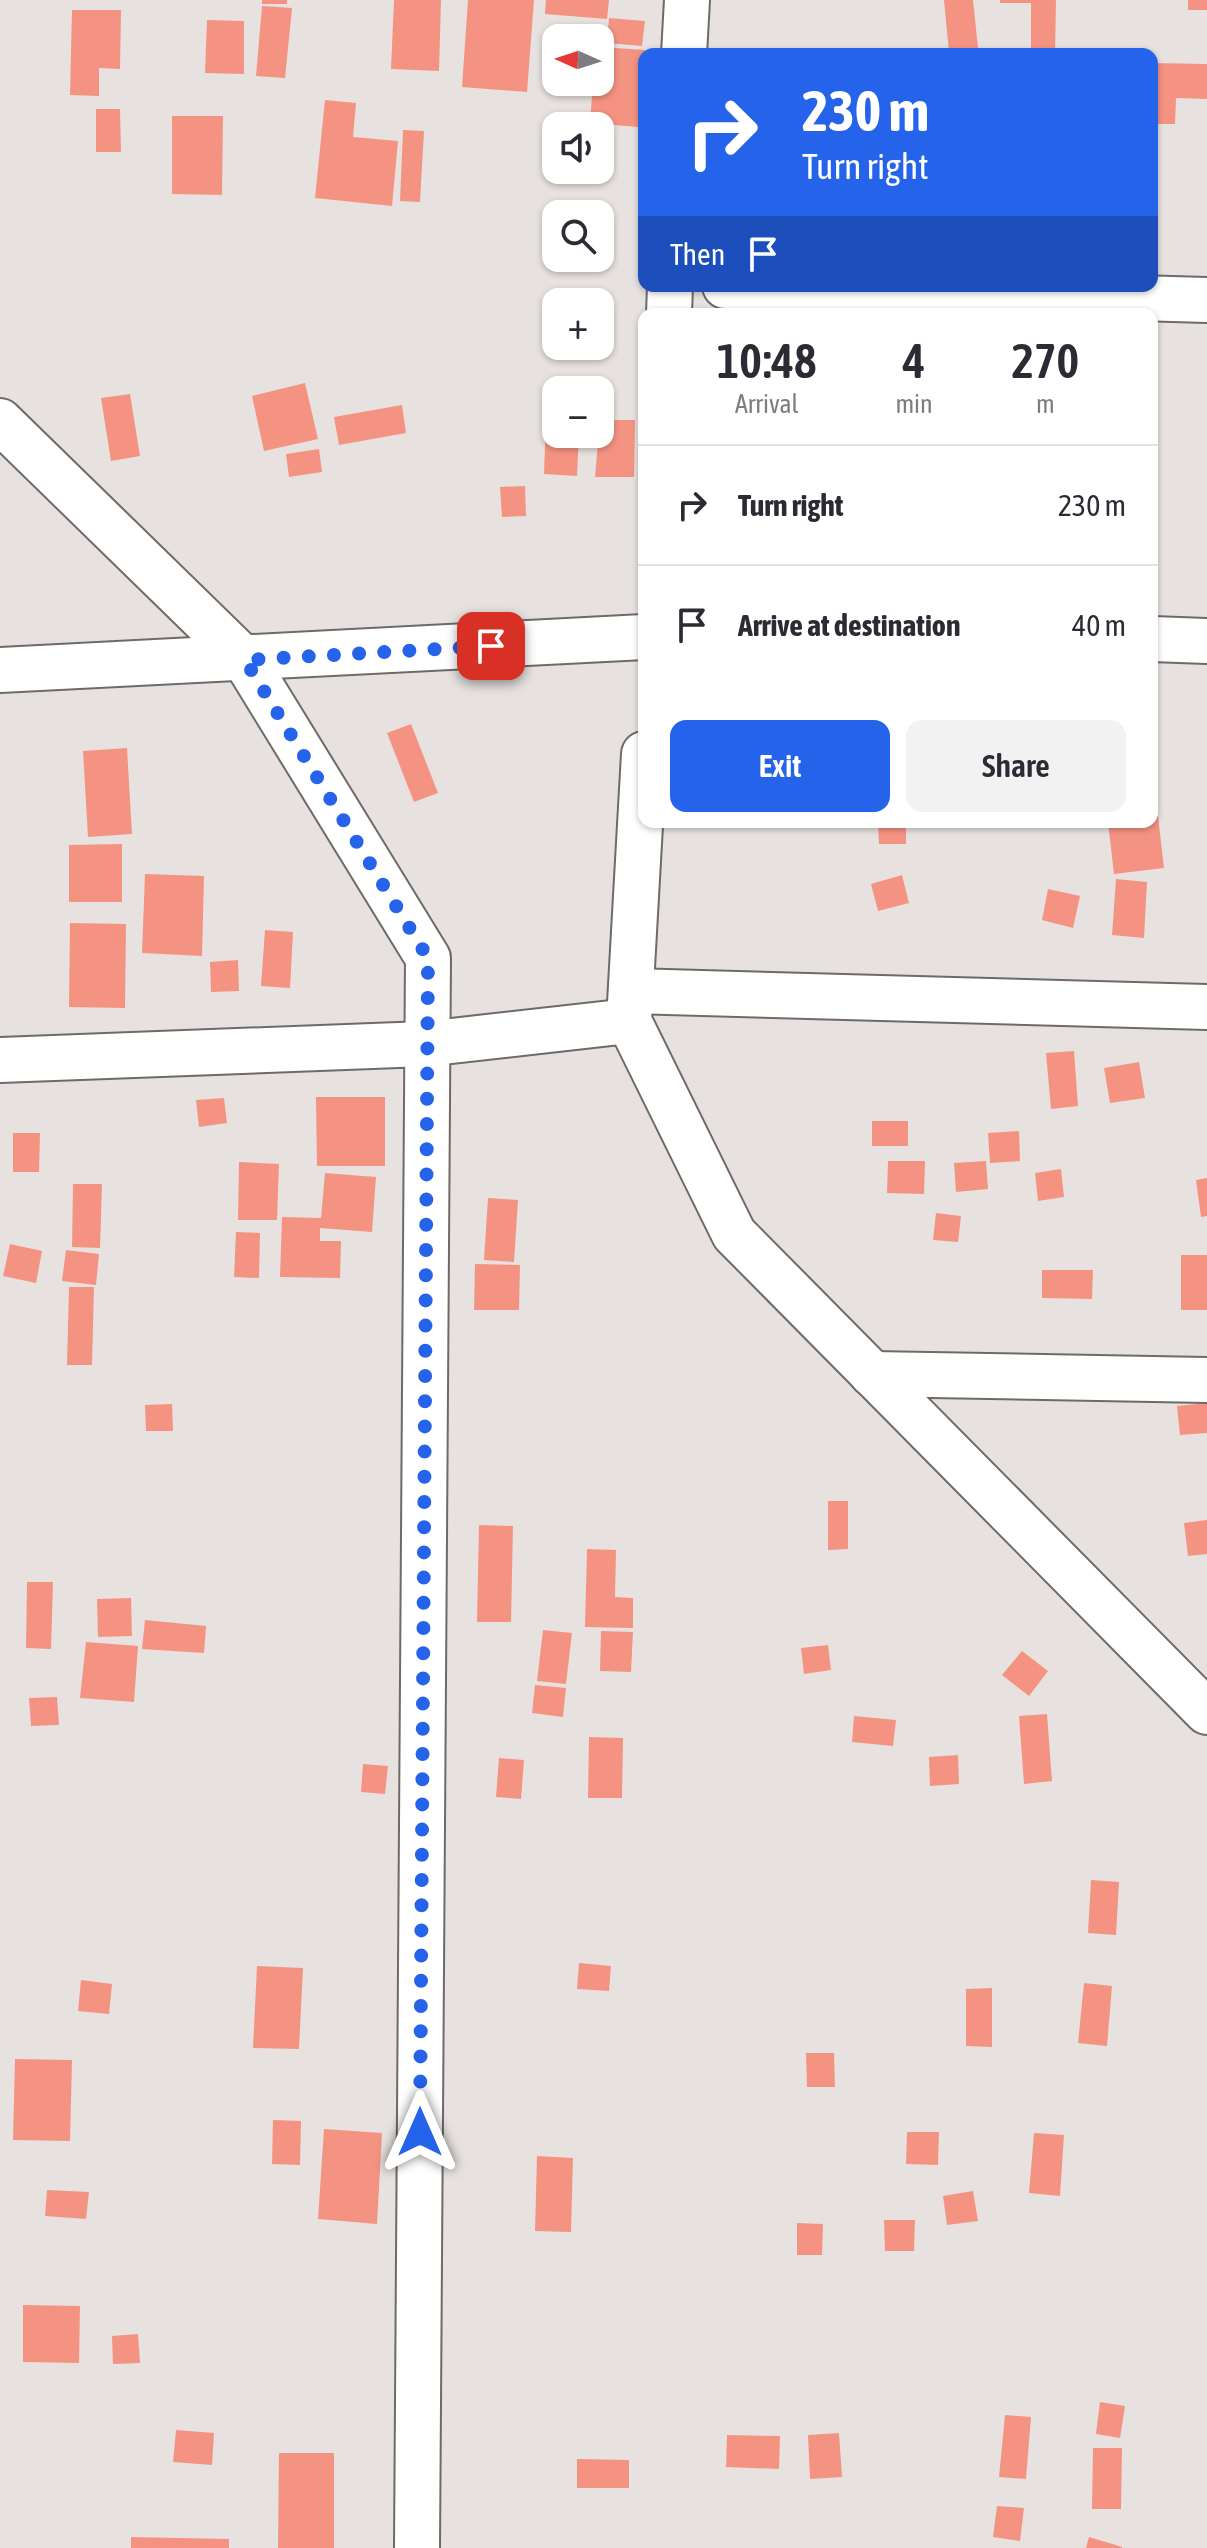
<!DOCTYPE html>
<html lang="en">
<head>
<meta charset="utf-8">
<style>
	:root { --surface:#fff; --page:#f2f2f3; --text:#2b2b33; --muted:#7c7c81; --line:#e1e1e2; --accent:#2563eb }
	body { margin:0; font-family:"Asap Condensed",sans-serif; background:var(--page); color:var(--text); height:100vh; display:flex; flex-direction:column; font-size:30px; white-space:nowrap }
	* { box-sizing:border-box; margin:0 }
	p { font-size:26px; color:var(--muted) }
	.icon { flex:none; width:44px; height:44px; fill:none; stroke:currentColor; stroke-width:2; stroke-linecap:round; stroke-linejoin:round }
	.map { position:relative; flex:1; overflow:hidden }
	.panel { position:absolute; left:638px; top:308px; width:520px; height:520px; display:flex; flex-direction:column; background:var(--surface); border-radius:16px; box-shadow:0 2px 6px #0004 }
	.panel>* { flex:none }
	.hud { position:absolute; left:638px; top:48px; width:520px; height:244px; border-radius:16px; box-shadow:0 2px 6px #0004; background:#2563eb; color:#fff; overflow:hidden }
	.needle { width:52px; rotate:273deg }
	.controls { position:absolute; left:542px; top:24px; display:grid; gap:16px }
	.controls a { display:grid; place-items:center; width:72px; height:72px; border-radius:16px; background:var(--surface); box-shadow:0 2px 6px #0004; font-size:40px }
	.pin { position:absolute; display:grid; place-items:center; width:68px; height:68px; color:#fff; margin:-34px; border-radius:16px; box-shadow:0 4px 12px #0006 }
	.me { position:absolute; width:88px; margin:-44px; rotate:0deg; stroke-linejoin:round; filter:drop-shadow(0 0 6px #0008) }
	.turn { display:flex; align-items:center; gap:28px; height:168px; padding:0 32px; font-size:36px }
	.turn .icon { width:104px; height:104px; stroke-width:2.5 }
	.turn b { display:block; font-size:56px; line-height:68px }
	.then { display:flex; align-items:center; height:76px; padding:0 32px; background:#0003; gap:16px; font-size:30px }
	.eta { display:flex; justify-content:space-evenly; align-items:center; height:136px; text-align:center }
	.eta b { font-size:48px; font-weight:600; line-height:56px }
	.cta { display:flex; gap:16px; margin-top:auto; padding:16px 32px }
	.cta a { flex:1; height:92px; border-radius:16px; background:var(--accent); color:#fff; font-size:32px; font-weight:600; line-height:92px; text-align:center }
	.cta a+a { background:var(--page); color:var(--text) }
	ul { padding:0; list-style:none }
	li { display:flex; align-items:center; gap:24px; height:120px; padding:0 32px; border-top:2px solid var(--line) }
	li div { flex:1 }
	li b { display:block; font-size:30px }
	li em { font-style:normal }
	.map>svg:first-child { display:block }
	.building { fill:#f59382 }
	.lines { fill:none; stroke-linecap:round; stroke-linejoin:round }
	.minor-casing { stroke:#6e6a67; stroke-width:48 }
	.tertiary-casing { stroke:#6e6a67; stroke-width:48 }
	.minor { stroke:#fff; stroke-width:44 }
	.tertiary { stroke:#fff; stroke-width:44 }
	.route { stroke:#2563eb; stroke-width:14; stroke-dasharray:0 25.2 }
</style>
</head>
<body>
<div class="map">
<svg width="1207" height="2548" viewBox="0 0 1207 2548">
	<rect width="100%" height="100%" fill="#e7e2df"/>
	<!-- building -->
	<g class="building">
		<rect x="262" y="0" width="25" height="4"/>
		<path d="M394,0h47l-2,71 -48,-2z"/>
		<path d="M468,0h66l-7,92 -65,-5z"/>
		<path d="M546,0h63l-2,19 -62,-5z"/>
		<path d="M944,0h29l5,48 -29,4z"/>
		<path d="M1000,0h56l-1,54h-24v-51h-31z"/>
		<rect x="1188" y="0" width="19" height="10"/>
		<path d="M262,6l30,2 -7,70 -29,-2z"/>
		<path d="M72,10h49l-1,59 -21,-1v28l-29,-1z"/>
		<path d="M609,18l36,3 -3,25 -35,-3z"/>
		<path d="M207,20l37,1v53l-39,-1z"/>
		<path d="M600,47l45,3 -7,77 -48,-4 3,-41h7z"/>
		<path d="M1152,63l55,1v35l-31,-1 -1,26h-23z"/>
		<path d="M325,100l31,3 -3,34 45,4 -6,65 -77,-8z"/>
		<path d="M96,109h24l1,43h-25z"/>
		<path d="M172,116h51l-1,79 -50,-1z"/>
		<path d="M403,130l21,1 -4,71 -20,-1z"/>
		<path d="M305,383l13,56 -54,12 -12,-55z"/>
		<path d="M547,390l9,1v43h23l-2,42 -33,-2z"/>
		<path d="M130,394l10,62 -29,5 -10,-63z"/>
		<path d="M402,405l4,28 -67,12 -5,-28z"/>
		<path d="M600,420h35l-1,57h-39z"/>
		<path d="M319,449l3,23 -33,5 -3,-23z"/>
		<path d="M525,486l1,30 -24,1 -2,-30z"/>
		<path d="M411,724l27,69 -24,9 -27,-69z"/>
		<path d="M127,748l5,86 -44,3 -5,-86z"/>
		<path d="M1152,816h6l6,52 -50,6 -6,-52h44z"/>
		<path d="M878,822h28v22h-27z"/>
		<path d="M122,844v58h-53v-57z"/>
		<path d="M145,874l59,2 -2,80 -60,-3z"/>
		<path d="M902,875l7,28 -31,8 -7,-27z"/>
		<path d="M1116,879l31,3 -3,56 -32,-3z"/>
		<path d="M1048,889l32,7 -7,32 -31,-8z"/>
		<path d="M70,923l56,1 -1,84 -56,-1z"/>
		<path d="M265,930l28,2 -3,56 -29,-2z"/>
		<path d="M238,960l1,31 -28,1 -1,-30z"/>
		<path d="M1074,1051l4,55 -27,3 -5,-56z"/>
		<path d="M1139,1062l6,36 -35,5 -6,-35z"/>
		<path d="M316,1097h69v69h-68z"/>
		<path d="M224,1098l3,25 -28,4 -3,-27z"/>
		<rect x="872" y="1121" width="36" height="25"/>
		<path d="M1019,1131l1,30 -30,2 -2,-30z"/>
		<path d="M13,1133h27l-1,39h-26z"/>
		<path d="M888,1161h37l-1,33 -37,-1z"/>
		<path d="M986,1161l2,28 -32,3 -2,-29z"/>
		<path d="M239,1162l40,2 -2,56h-39z"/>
		<path d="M1061,1169l3,28 -26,4 -3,-28z"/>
		<path d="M325,1173l51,4 -4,55 -52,-4v13h21l-1,37 -60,-1 2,-60 39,1z"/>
		<path d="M1207,1178v38l-6,1 -5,-37z"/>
		<path d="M73,1184h29l-2,64 -28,-1z"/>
		<path d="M488,1198l30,2 -4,62 -30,-2z"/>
		<path d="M936,1213l25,3 -3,26 -25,-2z"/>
		<path d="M236,1232l24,1 -1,45 -25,-1z"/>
		<path d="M10,1244l32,7 -6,32 -33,-7z"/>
		<path d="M66,1250l33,4 -3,31 -34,-4z"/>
		<rect x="1181" y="1255" width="26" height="55"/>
		<path d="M475,1264l45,1 -1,45h-45z"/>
		<path d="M1042,1270h51l-1,29 -50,-1z"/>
		<path d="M69,1287h25l-2,78h-25z"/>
		<path d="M1207,1403v30l-27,2 -3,-29z"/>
		<path d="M172,1404l1,27h-27l-1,-26z"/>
		<path d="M828,1501h20v48l-20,1z"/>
		<path d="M1207,1520v34l-19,2 -4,-33z"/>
		<path d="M479,1525l34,1 -2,96h-34z"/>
		<path d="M587,1549l29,1 -1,47 18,1v30l-48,-1z"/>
		<path d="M27,1582h26l-2,67 -25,-1z"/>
		<path d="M131,1598l1,38 -34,1 -1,-38z"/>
		<path d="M145,1620l61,6 -2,27 -62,-4z"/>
		<path d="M543,1630l29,3 -6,51 -29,-3z"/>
		<path d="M601,1631l32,1 -2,40 -31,-1z"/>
		<path d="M86,1642l52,4 -4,56 -54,-4z"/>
		<path d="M828,1645l3,25 -27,4 -3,-26z"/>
		<path d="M1022,1651l26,20 -19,25 -27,-21z"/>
		<path d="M535,1685l31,3 -3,29 -31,-4z"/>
		<path d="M57,1697l2,28 -28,1 -2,-28z"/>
		<path d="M1047,1714l5,67 -28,3 -5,-68z"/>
		<path d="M854,1716l42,4 -3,26 -41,-4z"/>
		<path d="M589,1737l34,1 -1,60h-34z"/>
		<path d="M958,1755l1,29 -29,2 -1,-29z"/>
		<path d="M499,1758l25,2 -3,39 -25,-2z"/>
		<path d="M363,1764l25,2 -3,28 -24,-2z"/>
		<path d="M1091,1880l28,2 -3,53 -28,-2z"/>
		<path d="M579,1963l32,3 -2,25 -32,-2z"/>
		<path d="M257,1966l46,2 -4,81 -46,-1z"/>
		<path d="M81,1980l31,4 -3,30 -31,-3z"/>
		<path d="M1084,1983l28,3 -5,60 -29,-3z"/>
		<path d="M992,1988v59l-26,-1v-57z"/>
		<path d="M806,2053h28l1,34h-28z"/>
		<path d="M15,2059l57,1 -2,81 -57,-1z"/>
		<path d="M273,2120l28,1 -1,44 -28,-1z"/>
		<path d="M324,2129l58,4 -5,91 -59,-5z"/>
		<path d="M907,2132h32l-1,33 -32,-1z"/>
		<path d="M1034,2133l30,2 -4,61 -31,-3z"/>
		<path d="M537,2156l36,2 -2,74 -36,-1z"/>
		<path d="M47,2190l42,2 -3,27 -41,-3z"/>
		<path d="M973,2191l5,30 -31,4 -4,-29z"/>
		<path d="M884,2220h31l-1,31h-29z"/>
		<path d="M797,2223l26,1 -1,31h-25z"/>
		<path d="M23,2305l57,1 -1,57 -56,-1z"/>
		<path d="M138,2334l2,29 -27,1 -1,-28z"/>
		<path d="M1100,2402l25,4 -5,32 -24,-4z"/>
		<path d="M1005,2415l26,2 -5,62 -27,-2z"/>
		<path d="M176,2430l38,3 -2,32 -39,-3z"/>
		<path d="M839,2433l3,44 -32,2 -2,-44z"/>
		<path d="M727,2435l53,1 -1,33 -53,-2z"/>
		<path d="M1093,2448h29l-1,61h-29z"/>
		<path d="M279,2453h55v95h-56z"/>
		<path d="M577,2459l52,1v28h-52z"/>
		<path d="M997,2506l27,2 -4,33 -27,-4z"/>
		<path d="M131,2537l98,2v9h-98z"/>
		<path d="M1089,2537l33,10v1h-36z"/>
	</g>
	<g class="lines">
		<!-- minor casing -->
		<g class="minor-casing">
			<g id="minor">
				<path d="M725,286l482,14"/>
				<path d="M0,421l245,239 183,298 -11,1590"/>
				<path d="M1152,639l55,2"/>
				<path d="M0,670l644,-33"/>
				<path d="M631,991l576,16"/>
				<path d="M0,1060l425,-16 204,-23"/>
				<path d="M872,1374l335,6"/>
			</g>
		</g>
		<!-- tertiary casing -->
		<g class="tertiary-casing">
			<g id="tertiary">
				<path d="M684,54l3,-54"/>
				<path d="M669,314l1,-28"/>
				<path d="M644,754l-15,267 105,213 473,478"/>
			</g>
		</g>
		<!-- minor -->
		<use href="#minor" class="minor"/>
		<!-- tertiary -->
		<use href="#tertiary" class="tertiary"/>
	</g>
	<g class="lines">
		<!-- route -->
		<path class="route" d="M420,2132l8,-1174 -183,-298 246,-14"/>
	</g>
</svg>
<div class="controls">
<a><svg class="needle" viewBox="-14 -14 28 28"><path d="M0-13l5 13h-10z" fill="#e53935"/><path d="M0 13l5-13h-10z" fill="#7c7c81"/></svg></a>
<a><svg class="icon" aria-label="sound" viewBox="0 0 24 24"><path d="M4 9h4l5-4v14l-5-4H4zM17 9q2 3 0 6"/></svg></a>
<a><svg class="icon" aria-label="search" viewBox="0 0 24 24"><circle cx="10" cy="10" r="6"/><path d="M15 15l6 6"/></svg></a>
<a>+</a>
<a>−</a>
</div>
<div class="pin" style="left:491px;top:646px;background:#d93025"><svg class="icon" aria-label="arrive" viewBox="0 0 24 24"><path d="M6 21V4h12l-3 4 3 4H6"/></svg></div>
<svg class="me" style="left:420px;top:2132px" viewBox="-20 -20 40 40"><path d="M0-17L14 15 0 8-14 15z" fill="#2563eb" stroke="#fff" stroke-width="4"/></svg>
<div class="hud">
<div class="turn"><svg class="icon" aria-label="right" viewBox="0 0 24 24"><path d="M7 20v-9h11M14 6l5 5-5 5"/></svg><div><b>230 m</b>Turn right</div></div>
<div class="then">Then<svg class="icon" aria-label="arrive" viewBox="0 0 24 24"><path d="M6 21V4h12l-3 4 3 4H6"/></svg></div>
</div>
<section class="panel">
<div class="eta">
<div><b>10:48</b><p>Arrival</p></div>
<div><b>4</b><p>min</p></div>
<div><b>270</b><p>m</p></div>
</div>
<ul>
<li><svg class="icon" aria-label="right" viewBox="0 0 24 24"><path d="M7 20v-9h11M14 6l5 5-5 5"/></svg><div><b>Turn right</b></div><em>230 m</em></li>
<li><svg class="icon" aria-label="arrive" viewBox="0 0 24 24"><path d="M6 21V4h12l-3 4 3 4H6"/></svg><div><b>Arrive at destination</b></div><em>40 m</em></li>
</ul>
<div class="cta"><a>Exit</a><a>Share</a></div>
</section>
</div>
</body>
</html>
